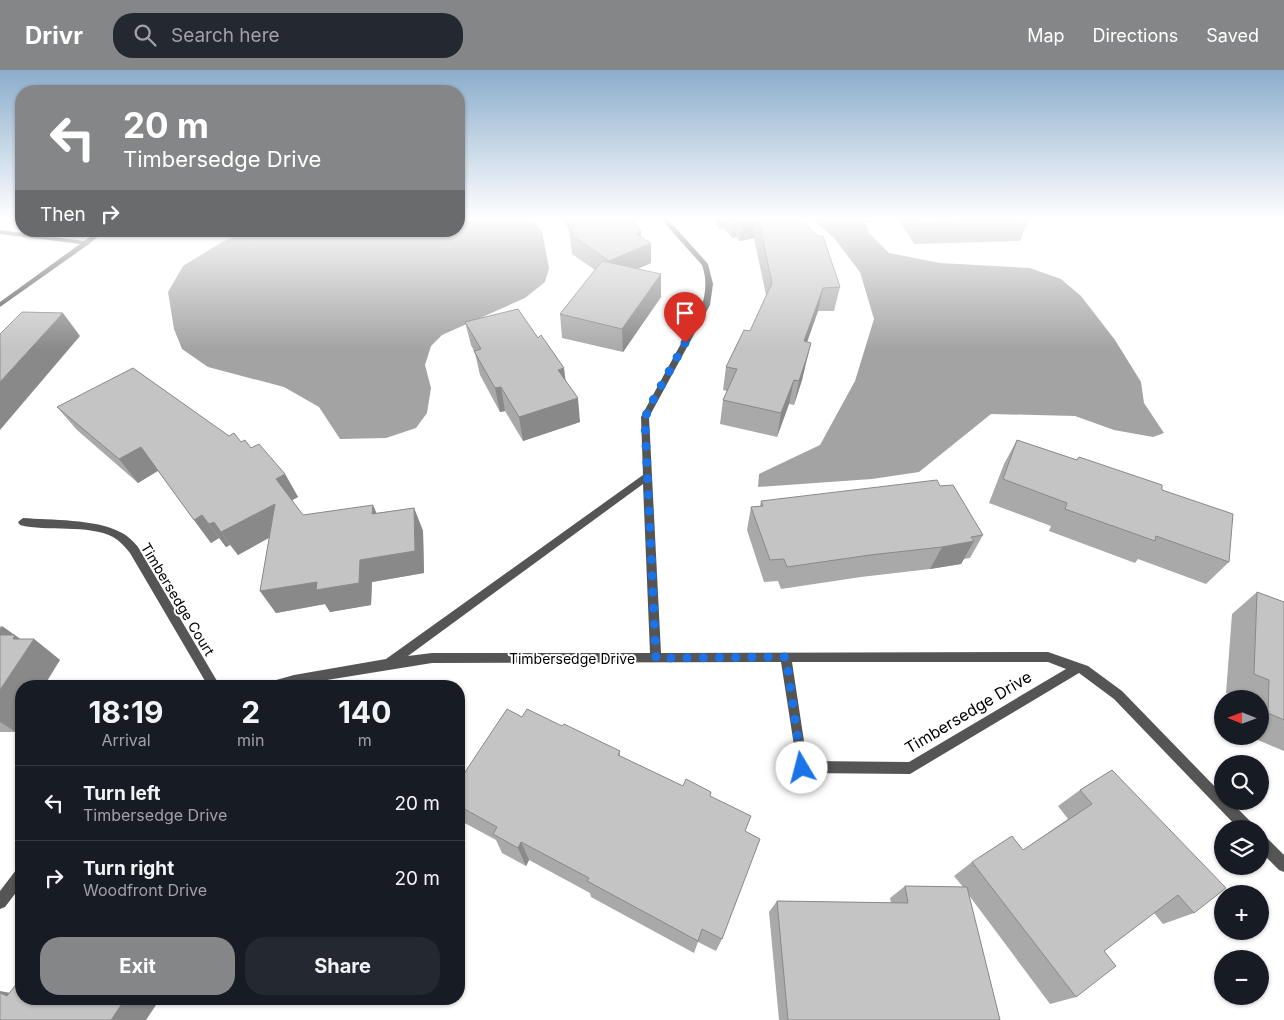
<!DOCTYPE html>
<html lang="en">
<head>
<meta charset="utf-8">
<style>
	:root { --surface:#171b24; --page:#242831; --text:#f1f3f6; --muted:#9ea1a6; --line:#363941; --accent:#858687 }
	body { margin:0; font-family:Inter,sans-serif; background:var(--page); color:var(--text); height:100vh; display:flex; flex-direction:column; font-size:19px; white-space:nowrap }
	* { box-sizing:border-box; margin:0 }
	p { font-size:16px; color:var(--muted) }
	.icon { flex:none; width:28px; height:28px; fill:none; stroke:currentColor; stroke-width:2; stroke-linecap:round; stroke-linejoin:round }
	.map { position:relative; flex:1; overflow:hidden }
	.side { position:absolute; left:15px; top:610px; width:450px; height:325px; display:flex; flex-direction:column; background:var(--surface); border-radius:20px; box-shadow:0 1px 4px #0004 }
	.side>* { flex:none }
	.top-card { position:absolute; left:15px; top:15px; width:450px; height:152px; border-radius:20px; box-shadow:0 1px 4px #0004; background:#858687; color:#fff; overflow:hidden }
	.needle { width:32px; rotate:271deg }
	.buttons { position:absolute; left:1214px; top:620px; display:grid; gap:10px }
	.buttons a { display:grid; place-items:center; width:55px; height:55px; border-radius:50%; background:var(--surface); box-shadow:0 1px 4px #0004; font-size:25px }
	.pin { position:absolute; display:grid; place-items:center; width:42px; height:42px; color:#fff; margin:-51px -21px; border-radius:50% 50% 50% 0; rotate:-45deg; box-shadow:0 0 5px #0007 }
	.pin .icon { rotate:45deg }
	.me { position:absolute; width:55px; margin:-28px; rotate:352deg; stroke-linejoin:round; filter:drop-shadow(0 0 4px #0008) }
	.turn { display:flex; align-items:center; gap:18px; height:105px; padding:0 25px; font-size:22px }
	.turn .icon { width:65px; height:65px; stroke-width:2.5 }
	.turn b { display:block; font-size:35px; line-height:42px }
	.then { display:flex; align-items:center; height:48px; padding:0 25px; background:#0003; gap:10px; font-size:19px }
	.eta { display:flex; justify-content:space-evenly; align-items:center; height:85px; text-align:center }
	.eta b { font-size:30px; font-weight:700; line-height:35px }
	.action { display:flex; gap:10px; margin-top:auto; padding:10px 25px }
	.action a { flex:1; height:58px; border-radius:20px; background:var(--accent); color:#fff; font-size:20px; font-weight:700; line-height:58px; text-align:center }
	.action a+a { background:var(--page); color:var(--text) }
	ul { padding:0; list-style:none }
	li { display:flex; align-items:center; gap:15px; height:75px; padding:0 25px; border-top:1px solid var(--line) }
	li div { flex:1 }
	li b { display:block; font-size:19px }
	li em { font-style:normal }
	header { display:flex; align-items:center; gap:30px; box-sizing:border-box; height:70px; padding:0 25px; background:var(--accent); color:#fff }
	header strong { font-size:24px }
	nav { display:flex; gap:28px; margin-inline-start:auto; font-size:18px }
	.search { width:350px; height:45px; background:var(--page); display:flex; align-items:center; gap:12px; box-sizing:border-box; padding:0 18px; border-radius:20px; color:var(--muted); font-size:19px }
	.map>svg:first-child { display:block }
	.water { fill:#a3a3a3 }
	.lines { fill:none; stroke-linecap:round; stroke-linejoin:round }
	.minor { fill:#555; fill-rule:evenodd }
	.wall { fill:#a9a9a9 }
	.shaded-wall { fill:#898989 }
	.building { fill:#c4c4c4; stroke:#898989 }
	.route { stroke:#1a73e8; stroke-width:9; stroke-dasharray:0 16.2 }
	.labels { text-anchor:middle; dominant-baseline:central; stroke-width:4; stroke-linejoin:round; paint-order:stroke }
	.street-label { font-size:14px; fill:#000; stroke:#fff }
	.near-street-label { font-size:16px; fill:#000; stroke:#fff }
</style>
</head>
<body>
<header>
<strong>Drivr</strong>
<div class="search"><svg class="icon" aria-label="search" viewBox="0 0 24 24"><circle cx="10" cy="10" r="6"/><path d="M15 15l6 6"/></svg>Search here</div>
<nav><a>Map</a><a>Directions</a><a>Saved</a></nav>
</header>
<div class="map">
<svg width="1284" height="950" viewBox="0 0 1284 950">
	<rect width="100%" height="100%" fill="#fff"/>
	<!-- water -->
	<g class="water">
		<path d="M459,147h72l11,15 7,36 -4,14 -20,16 -83,37 -11,11 -6,19 6,23 -4,25 -11,15 -30,10 -46,1 -21,-32 -35,-20 -76,-20 -26,-18 -8,-20 -6,-37 15,-26 39,-24 25,-11h212z"/>
		<path d="M810,147h72l1,2 -18,4 5,11 19,19 51,10 90,5 31,11 20,17 34,44 26,42 3,21 20,30 -11,4 -39,-7 -39,-14 -84,-2 -72,58 -47,7 -114,8 1,-13 61,-29 35,-64 19,-62 -14,-47 -26,-34z"/>
	</g>
	<g class="lines">
		<!-- minor -->
		<g class="minor">
			<path d="M659,147h7l42,47 5,20 -3,21 -61,112 12,236 387,-1 40,14 34,25 100,103v7h8l23,23 2,5h-16l-125,-130 -35,-26 -169,101 -108,-1 -4,-2 -17,-109 -349,1 -142,23h-23l2,-4 25,-7 92,-16 257,-184 -2,-58 61,-112c4,-14 5,-26 0,-40zM643,414l7,169h-218l-24,3zM792,592h256l18,7 -157,93 -102,-1z"/>
			<path d="M0,160l84,11 14,-10h7l-16,13 -89,63v-5l80,-58 -80,-10z"/>
			<path d="M23,448c27,2 73,1 97,14 7,3 13,9 18,15l82,139h-12l-78,-133c-5,-6 -10,-12 -17,-16 -24,-13 -67,-5 -93,-12l-2,-3z"/>
			<path d="M1260,764l5,2 19,19v17l-5,-2 -19,-19z"/>
			<path d="M21,798v18l-16,21 -5,2v-18l16,-21z"/>
		</g>
	</g>
	<!-- wall -->
	<g class="wall">
		<path d="M563,147h69l9,15v5l10,26 -14,6 24,5v23l-38,55 -61,-14 -2,-24 35,-44 -23,-16 -3,-23z"/>
		<path d="M710,147h89l41,70 -6,24h-16l-11,31 -2,24 -3,14 -8,25 -5,-1 -12,33 -57,-13 3,-24 4,-9 -4,-1 3,-23 24,-36 16,-36 -12,-57 -14,3 -4,-4 -4,1 -9,-10 -4,1z"/>
		<path d="M899,147h129l1,2 -9,22 -106,3 -15,-24z"/>
		<path d="M465,252l101,59 14,41 -57,19 -18,-30 -5,1 -20,-37 -5,-22 -4,-8z"/>
		<path d="M57,337l172,29 12,6 10,6 34,26 13,23 -6,3 11,15 74,-2 37,-5 9,23 1,42 -52,9 -1,23 -41,7 -5,-8 -49,9 -16,-22 9,-53 -31,17 -8,-10 -4,2 -7,-9 -8,5 -53,-72 -20,12 -61,-53z"/>
		<path d="M1017,370l59,20 3,-3 83,33 67,72 -23,22 -68,-25 -3,4 -86,-32 2,-5 -62,-23 15,-39z"/>
		<path d="M940,416l43,49 -13,23 -6,1 -3,5 -31,5 -69,8 -80,12 -3,-8 -14,1 -17,-52 4,-23 9,-1 1,-5z"/>
		<path d="M1257,522l27,10v149l-36,-15h12v-37h-22l-12,-6 6,-79z"/>
		<path d="M0,556l20,13h14l26,21 -39,26v37l-5,9h-16z"/>
		<path d="M522,647l40,9 58,25v5l63,30 27,11 35,34 -23,108 -6,12 -18,-9 -4,11 -103,-56 -1,-4 -61,-33 -3,6 -24,-13 -6,-13 -37,-20v-39z"/>
		<path d="M1112,700l82,143 -31,11 -9,-11 -50,38 -28,46 -26,7 -82,-110 32,126h-221l-10,-108 8,-11 114,2 -1,-5 15,-12 58,1 -9,-11 18,-14 51,-12 45,-31 -10,-13 22,-16z"/>
	</g>
	<!-- shaded-wall -->
	<g class="shaded-wall">
		<path d="M720,147h4l-1,11 -4,1z"/>
		<path d="M734,147h4l-2,20 -4,1z"/>
		<path d="M749,147h8l-3,21 -14,3 2,-23z"/>
		<path d="M641,162v15l10,-4v20l-41,18 -1,-20 27,-27z"/>
		<path d="M661,204v23l-38,55 -1,-23z"/>
		<path d="M823,218l-5,23 -19,54 5,-24z"/>
		<path d="M63,243l17,23 -80,94v-48z"/>
		<path d="M811,273l-9,37 -8,25 5,-24z"/>
		<path d="M564,298l3,24 -9,-22z"/>
		<path d="M794,310l-5,24 -12,33 4,-24z"/>
		<path d="M501,317l4,24 -5,1 -5,-24z"/>
		<path d="M578,328l2,24 -57,19 -4,-24z"/>
		<path d="M141,377l18,23 -21,13 -19,-24z"/>
		<path d="M285,404l13,23 -9,5 -13,-23z"/>
		<path d="M275,434l13,23 -50,28 -17,-23z"/>
		<path d="M373,435l10,23 -11,-14z"/>
		<path d="M414,438l9,23 1,42 -52,9 -1,23 -41,7 -5,-8 -49,9 -16,-22 57,-9 43,-22z"/>
		<path d="M202,445l17,23 -8,5 -17,-23z"/>
		<path d="M214,452l16,23 -4,2 -17,-23z"/>
		<path d="M974,471l-13,23 -31,5 12,-22z"/>
		<path d="M2,556l27,19 5,-6 26,21 -16,26h-23v37l-5,9 -16,-10v-93z"/>
		<path d="M521,772l8,18 -3,6 -8,-18z"/>
		<path d="M0,921l21,4 -14,1 -7,-3z"/>
		<path d="M125,929h35l-14,21h-35z"/>
	</g>
	<!-- building -->
	<g class="building">
		<path d="M570,147h62l9,15 -5,2 15,9 -42,18 -39,-27 5,-1 -6,-4 5,-2z"/>
		<path d="M758,147h41l19,19h5l17,51 -17,1 -19,53 7,2 -4,14 -8,24 -5,-1 -13,33 -58,-13 14,-31 -11,-2 18,-37 6,1 22,-48z"/>
		<path d="M918,147h110l1,2 -108,3z"/>
		<path d="M602,191l59,13 -39,55 -62,-15z"/>
		<path d="M518,239l20,29 3,-3 23,33 -6,2 20,28 -59,19 -18,-30 -6,1 -21,-37 7,-2 -16,-27z"/>
		<path d="M22,242l41,1 -63,69v-48z"/>
		<path d="M133,298l96,68 5,-3 7,9 4,-2 6,8 8,-4 26,30 -9,5 27,36 70,-10 -1,9 42,-6 1,43 -55,9 -1,23 -43,7 1,-8 -57,9 15,-87 -54,28 -7,-10 -5,2 -7,-9 -8,5 -53,-73 -22,12 -62,-52z"/>
		<path d="M1017,370l60,20 2,-3 83,28v5l71,24 -4,48 -73,-26 -1,5 -90,-32 2,-6 -64,-24z"/>
		<path d="M937,410l3,6 13,-1 30,50 -12,2 3,4 -32,6 -72,8 -83,12 -3,-8 -14,1 -19,-53 12,-1 -2,-5z"/>
		<path d="M1257,522l27,10v118l-16,-7 1,-33 -15,-6z"/>
		<path d="M0,565h15l-2,4h21l-34,51z"/>
		<path d="M507,639l15,8 5,-8 35,17 2,-2 56,27 -2,4 65,31 3,-7 25,13 -1,4 41,20 -6,15 15,8 -38,100 -20,-10 -4,12 -111,-60 2,-3 -68,-36 -3,6 -25,-14 4,-7 -38,-21v-25z"/>
		<path d="M1112,700l114,118 -32,25 -16,-18 -74,56 12,15 -40,31 -104,-135 40,-26 11,14 69,-46 -12,-14z"/>
		<path d="M905,816l62,1 33,133h-212l-11,-119 131,2z"/>
		<path d="M21,908v21h104l-14,21h-111v-27l7,3z"/>
	</g>
	<!-- sky -->
	<linearGradient id="sky" x2="0" y2="1"><stop stop-color="#8cadcc"/><stop offset="0.53" stop-color="#fff"/><stop offset="1" stop-color="#fff" stop-opacity="0"/></linearGradient>
	<rect width="1284" height="280" fill="url(#sky)"/>
	<g class="lines">
		<!-- route -->
		<path class="route" d="M685,273l-38,68 -2,13 11,234 130,-1 16,111"/>
	</g>
	<g class="labels">
		<!-- street labels -->
		<g class="street-label">
			<text transform="translate(178 529) rotate(59)">Timbersedge Court</text>
			<text x="572" y="588">Timbersedge Drive</text>
		</g>
		<!-- near-street labels -->
		<g class="near-street-label">
			<text transform="translate(968 642) rotate(-31)">Timbersedge Drive</text>
		</g>
	</g>
</svg>
<div class="buttons">
<a><svg class="needle" viewBox="-14 -14 28 28"><path d="M0-13l5 13h-10z" fill="#e53935"/><path d="M0 13l5-13h-10z" fill="#9ea1a6"/></svg></a>
<a><svg class="icon" aria-label="search" viewBox="0 0 24 24"><circle cx="10" cy="10" r="6"/><path d="M15 15l6 6"/></svg></a>
<a><svg class="icon" aria-label="layers" viewBox="0 0 24 24"><path d="M12 4l9 5-9 5-9-5zM3 14l9 5 9-5"/></svg></a>
<a>+</a>
<a>−</a>
</div>
<div class="pin" style="left:685px;top:273px;background:#d93025"><svg class="icon" aria-label="arrive" viewBox="0 0 24 24"><path d="M6 21V4h12l-3 4 3 4H6"/></svg></div>
<svg class="me" style="left:802px;top:698px" viewBox="-20 -20 40 40"><circle r="19" fill="#fff"/><path d="M0-13L10 11 0 6-10 11z" fill="#1a73e8"/></svg>
<div class="top-card">
<div class="turn"><svg class="icon" aria-label="left" viewBox="0 0 24 24"><path d="M17 20v-9H6M10 6l-5 5 5 5"/></svg><div><b>20 m</b>Timbersedge Drive</div></div>
<div class="then">Then<svg class="icon" aria-label="right" viewBox="0 0 24 24"><path d="M7 20v-9h11M14 6l5 5-5 5"/></svg></div>
</div>
<section class="side">
<div class="eta">
<div><b>18:19</b><p>Arrival</p></div>
<div><b>2</b><p>min</p></div>
<div><b>140</b><p>m</p></div>
</div>
<ul>
<li><svg class="icon" aria-label="left" viewBox="0 0 24 24"><path d="M17 20v-9H6M10 6l-5 5 5 5"/></svg><div><b>Turn left</b><p>Timbersedge Drive</p></div><em>20 m</em></li>
<li><svg class="icon" aria-label="right" viewBox="0 0 24 24"><path d="M7 20v-9h11M14 6l5 5-5 5"/></svg><div><b>Turn right</b><p>Woodfront Drive</p></div><em>20 m</em></li>
</ul>
<div class="action"><a>Exit</a><a>Share</a></div>
</section>
</div>
</body>
</html>
